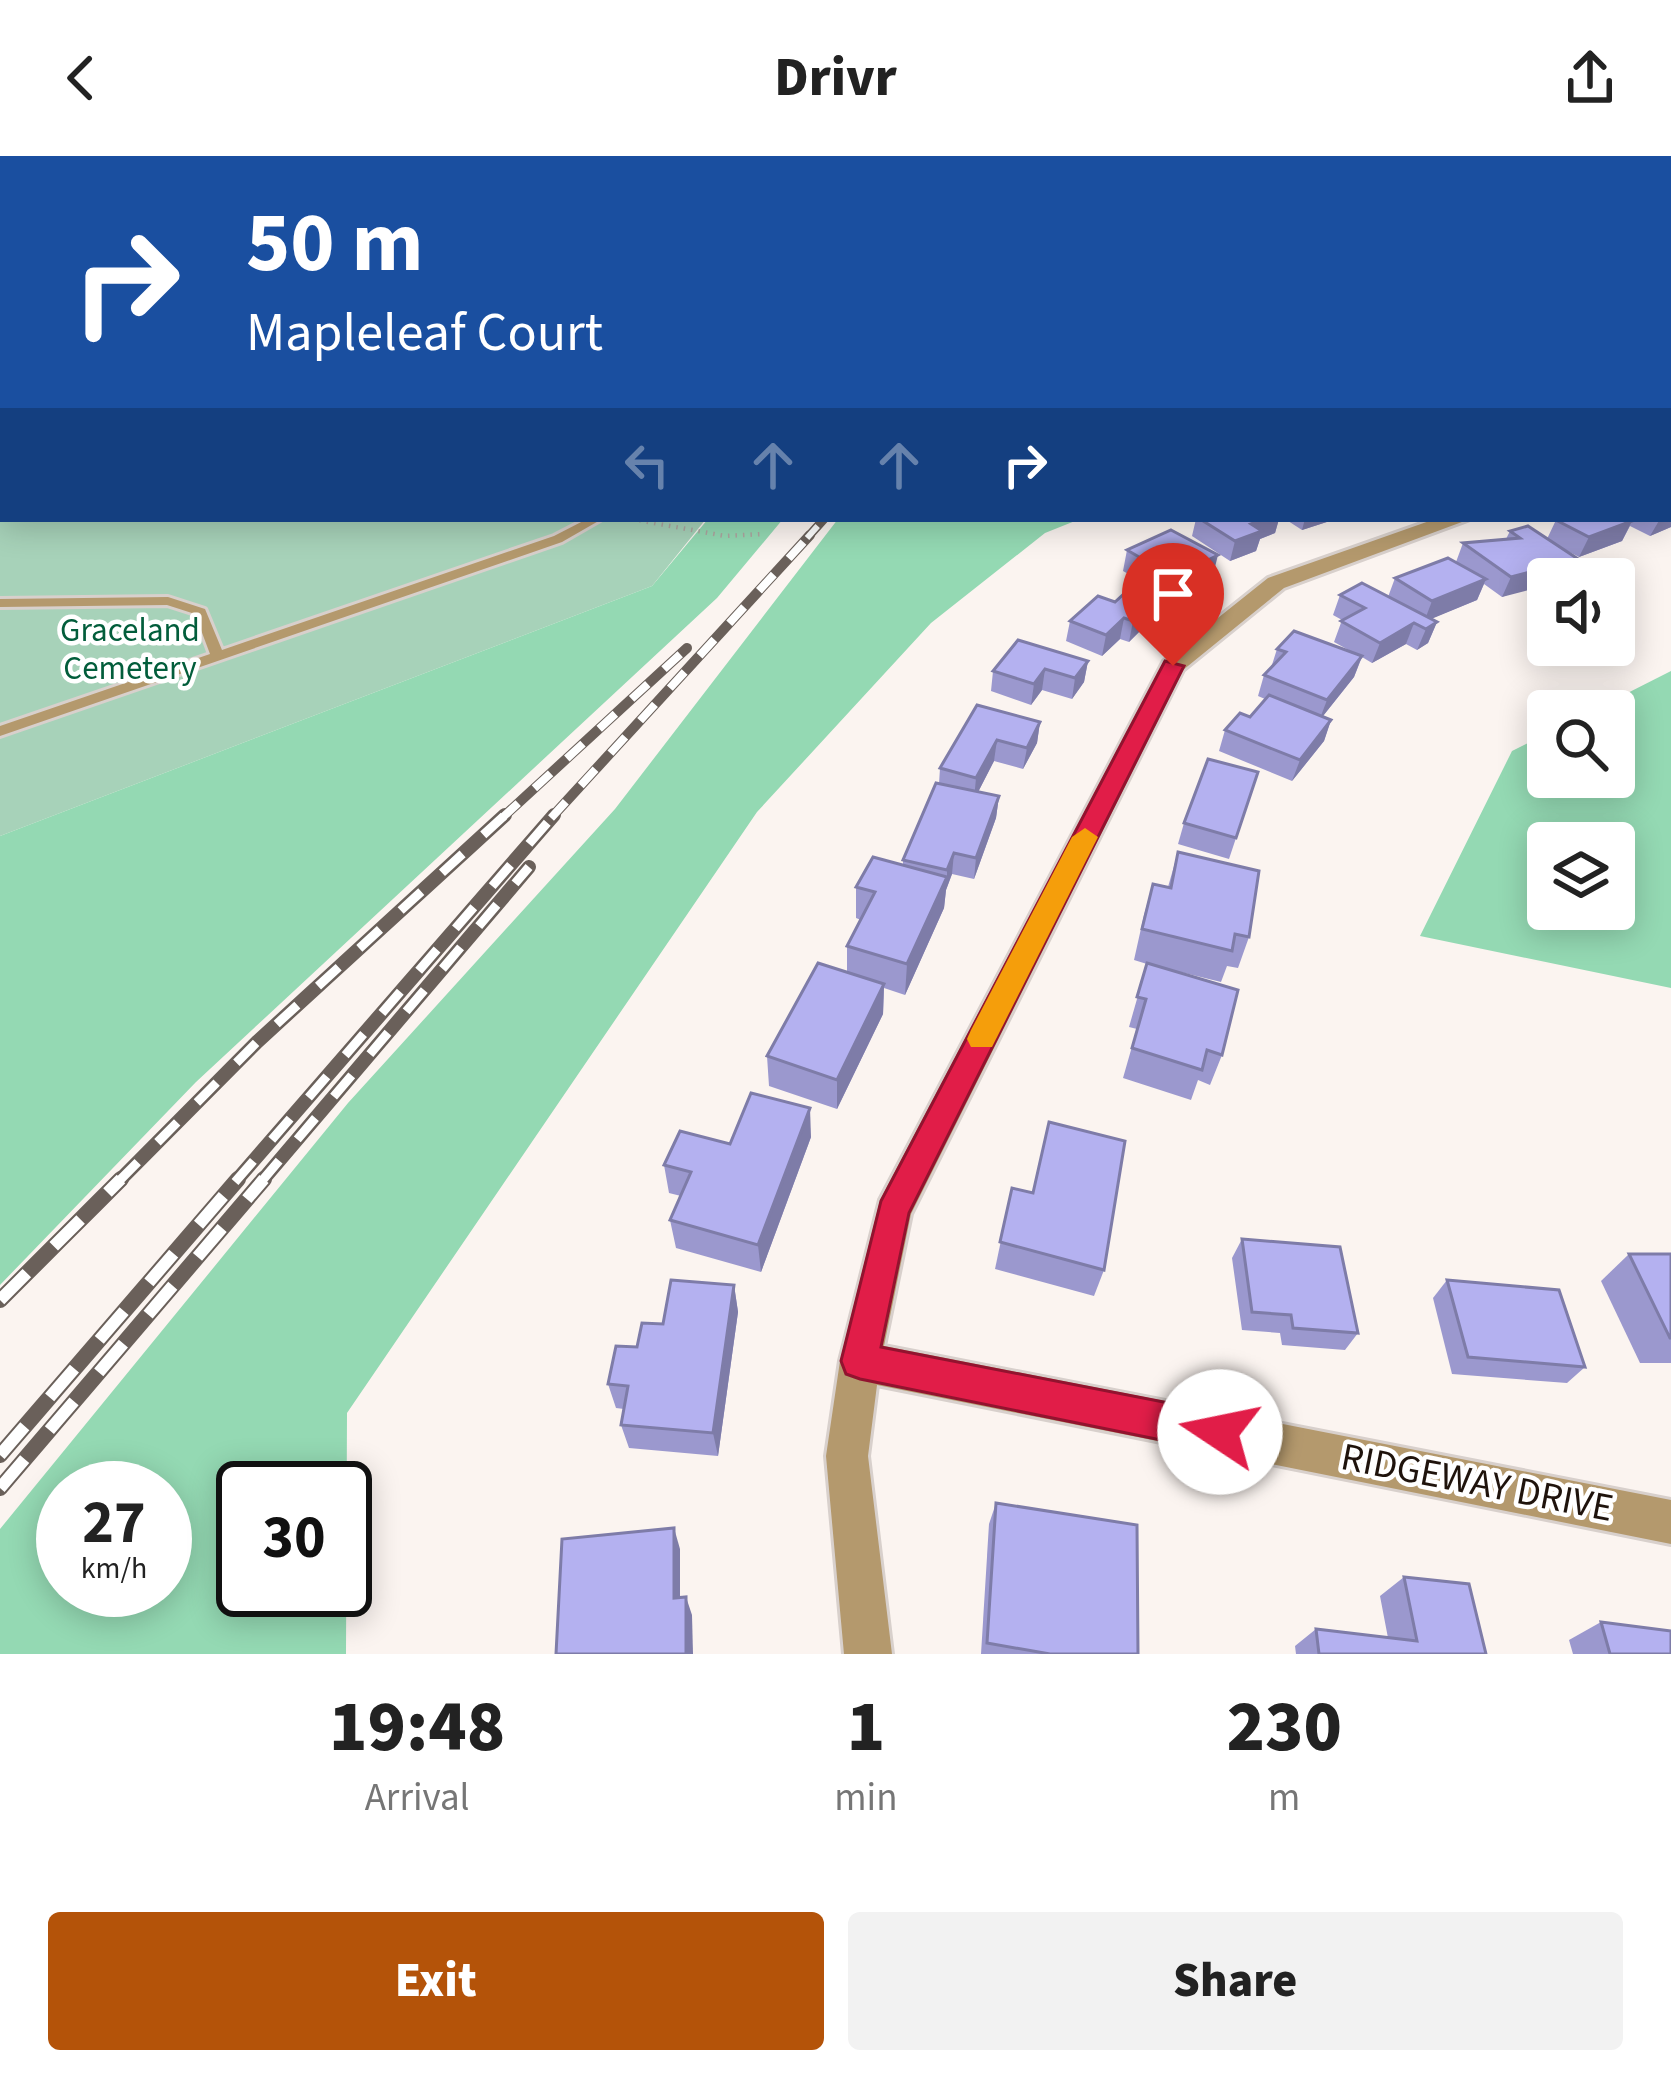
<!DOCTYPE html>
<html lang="en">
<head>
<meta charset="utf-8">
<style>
	:root { --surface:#fff; --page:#f2f2f2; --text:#222; --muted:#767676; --accent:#b45309 }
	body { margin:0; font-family:"Source Sans 3",sans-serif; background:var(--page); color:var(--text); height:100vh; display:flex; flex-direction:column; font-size:45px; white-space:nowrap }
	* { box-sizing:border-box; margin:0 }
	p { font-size:39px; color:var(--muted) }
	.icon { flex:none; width:66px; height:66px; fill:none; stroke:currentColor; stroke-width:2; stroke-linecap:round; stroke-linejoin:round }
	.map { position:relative; height:1498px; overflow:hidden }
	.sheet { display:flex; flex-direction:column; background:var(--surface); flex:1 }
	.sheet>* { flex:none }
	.hud { position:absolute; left:0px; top:0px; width:1671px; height:366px; box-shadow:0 6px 30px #0003; background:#1a4fa0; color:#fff; overflow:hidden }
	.buttons { position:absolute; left:1527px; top:402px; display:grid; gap:24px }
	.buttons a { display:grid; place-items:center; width:108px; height:108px; border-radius:12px; background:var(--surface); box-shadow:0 6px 30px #0003; font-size:60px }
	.speed { position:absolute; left:36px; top:1305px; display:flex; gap:24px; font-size:60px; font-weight:700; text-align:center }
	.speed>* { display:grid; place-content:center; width:156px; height:156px; border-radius:50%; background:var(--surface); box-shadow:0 6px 30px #0003; line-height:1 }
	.speed small { font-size:30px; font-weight:400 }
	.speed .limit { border:6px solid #111; border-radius:18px; background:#fff; color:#111 }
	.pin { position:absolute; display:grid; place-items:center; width:102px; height:102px; color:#fff; margin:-123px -51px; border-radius:50% 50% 50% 0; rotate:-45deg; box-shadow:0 0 12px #0007 }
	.pin .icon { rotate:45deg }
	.me { position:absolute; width:132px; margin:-66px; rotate:281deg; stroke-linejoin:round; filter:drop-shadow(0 0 9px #0008) }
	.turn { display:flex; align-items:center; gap:42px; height:252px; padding:0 48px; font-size:54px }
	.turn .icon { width:156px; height:156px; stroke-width:2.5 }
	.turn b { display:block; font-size:84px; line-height:102px }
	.lanes { display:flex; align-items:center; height:114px; padding:0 48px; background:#0003; justify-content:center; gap:60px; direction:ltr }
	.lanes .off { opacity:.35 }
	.eta { display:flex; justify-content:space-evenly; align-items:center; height:204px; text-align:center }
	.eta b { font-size:72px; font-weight:800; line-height:84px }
	.action { display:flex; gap:24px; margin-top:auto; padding:24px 48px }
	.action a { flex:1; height:138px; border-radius:12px; background:var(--accent); color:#fff; font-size:48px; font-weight:800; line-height:138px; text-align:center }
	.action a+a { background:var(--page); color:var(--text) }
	header { display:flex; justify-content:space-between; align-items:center; height:156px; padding:0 48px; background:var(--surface); font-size:54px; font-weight:800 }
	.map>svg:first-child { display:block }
	.green { fill:#a7d2b9 }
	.forest { fill:#94d9b3; fill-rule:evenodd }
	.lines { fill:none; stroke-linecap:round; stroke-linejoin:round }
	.river { fill:#a8caf5; fill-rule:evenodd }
	.lane-casing { stroke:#d8d0cc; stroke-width:6 }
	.street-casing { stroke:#d8d0cc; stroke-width:6 }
	.secondary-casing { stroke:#d8d0cc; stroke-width:6 }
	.path { stroke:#aea5a0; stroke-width:4.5; stroke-dasharray:1.5 6; stroke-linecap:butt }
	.lane { fill:#b4996d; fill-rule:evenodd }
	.street { fill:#b4996d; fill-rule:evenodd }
	.secondary { fill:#926b21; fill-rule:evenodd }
	.rail-far3-casing { stroke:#6a605a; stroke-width:9 }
	.rail-far2-casing { stroke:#6a605a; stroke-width:10 }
	.rail-far1-casing { stroke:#6a605a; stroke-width:14 }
	.rail-casing { stroke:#6a605a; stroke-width:16 }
	.rail-far3 { stroke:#fff; stroke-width:6; stroke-dasharray:16; stroke-linecap:butt }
	.rail-far2 { stroke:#fff; stroke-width:8; stroke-dasharray:22; stroke-linecap:butt }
	.rail-far1 { stroke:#fff; stroke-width:9; stroke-dasharray:28; stroke-linecap:butt }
	.rail { stroke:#fff; stroke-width:12; stroke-dasharray:38; stroke-linecap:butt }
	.wall { fill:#9b98ce }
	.shaded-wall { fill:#7e7ca8 }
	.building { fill:#b4b1f0; stroke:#7e7ca8; stroke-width:3 }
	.route { fill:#e11d48; stroke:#92132f; stroke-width:3 }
	.slow { fill:#f59e0b }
	.labels { text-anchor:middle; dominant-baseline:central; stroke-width:9; stroke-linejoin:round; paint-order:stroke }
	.park-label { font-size:33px; fill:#025d3b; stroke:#fff }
	.near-street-label { font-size:39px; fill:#1f130c; stroke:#fff }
</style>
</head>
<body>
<header><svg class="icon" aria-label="back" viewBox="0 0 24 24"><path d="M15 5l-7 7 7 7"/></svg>Drivr<svg class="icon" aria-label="share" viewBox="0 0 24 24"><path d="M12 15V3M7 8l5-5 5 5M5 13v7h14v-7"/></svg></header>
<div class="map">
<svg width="1671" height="1498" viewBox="0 0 1671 1498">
	<rect width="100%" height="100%" fill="#fbf4f0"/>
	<!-- green -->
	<path class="green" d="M0,167l3,196h703l-54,67 -652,250z"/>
	<!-- forest -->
	<g class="forest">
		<path d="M708,363h75l-66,79 -521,484 -196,203v-449l652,-250z"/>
		<path d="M838,363h242l-35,14 -114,90 -174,189 -410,601 -1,241h-346v-125l348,-426 267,-294zM165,1332v102h-102v-102zM345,1332v102h-102v-102z"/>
		<path d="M1671,515v317l-251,-52 92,-185 36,-18v44h66v-66h-22zM1548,687h66v66h-66z"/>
	</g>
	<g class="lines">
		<!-- river -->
		<path class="river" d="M1657,0h14v10l-3,-7z"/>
		<!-- lane casing -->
		<g class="lane-casing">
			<path id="lane" d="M587,363h15l-40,23 -562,194v-10l210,-72 -15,-40 -28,-9 -167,2v-8l168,-2 37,12 17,41 332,-114z"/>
		</g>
		<!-- street casing -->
		<g class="street-casing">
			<path id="street" d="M1435,363h35l-186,69 -101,82 -272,544 -27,132 787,154v44l-794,-159 -9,71 24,198h-48l-18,-198 14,-95 40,-161 284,-539 104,-83z"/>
		</g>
		<!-- secondary casing -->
		<g class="secondary-casing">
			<g id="secondary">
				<path d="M335,0h59l3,3h-59z"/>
				<path d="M1442,0h26l-27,3z"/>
			</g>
		</g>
		<!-- path -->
		<path class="path" d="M632,363l93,17 38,-2"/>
		<!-- lane -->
		<use href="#lane" class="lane"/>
		<!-- street -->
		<use href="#street" class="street"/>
		<!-- secondary -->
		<use href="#secondary" class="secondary"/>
		<!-- rail-far3 casing -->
		<g class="rail-far3-casing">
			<path id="rail-far3" d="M807,382l17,-19"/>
		</g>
		<!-- rail-far2 casing -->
		<g class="rail-far2-casing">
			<g id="rail-far2">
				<path d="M502,662l185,-170"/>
				<path d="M551,662l259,-283"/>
			</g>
		</g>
		<!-- rail-far1 casing -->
		<g class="rail-far1-casing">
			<g id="rail-far1">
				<path d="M118,1026l139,-140 248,-227"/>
				<path d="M235,1026l319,-367"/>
				<path d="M261,1026l268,-315"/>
			</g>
		</g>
		<!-- rail casing -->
		<g class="rail-casing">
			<g id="rail">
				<path d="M0,1144l121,-121"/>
				<path d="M0,1299l238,-276"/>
				<path d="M0,1332l264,-309"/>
			</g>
		</g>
		<!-- rail-far3 -->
		<use href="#rail-far3" class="rail-far3"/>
		<!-- rail-far2 -->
		<use href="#rail-far2" class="rail-far2"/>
		<!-- rail-far1 -->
		<use href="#rail-far1" class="rail-far1"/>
		<!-- rail -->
		<use href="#rail" class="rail"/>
	</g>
	<!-- wall -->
	<g class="wall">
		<path d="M1196,363h83l-4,14 -15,6 -4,12 -26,10 -38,-25z"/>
		<path d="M1285,363h51l-34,11z"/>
		<path d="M1559,363h109l3,8 -21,9 -20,-10 -8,15 -43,16 -21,-11 20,13 -10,20h-20l-46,18 -18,-13 -7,16 -47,19 7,3 -9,21 -11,7 -11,-6 -34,19 -10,-6 -8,20 -31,39 8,4 -7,21 -32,40 -73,-30 6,-21 25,-13 15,-18 -7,-3 6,-21 7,-7 6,-19 77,4 -20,-11 8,-22 -9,-5 7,-20 48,2 7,-19 61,-16 7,-19 43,-4 4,-8 37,8 9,-19z"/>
		<path d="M1171,374l42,45 -18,9 -9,-5 -25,13 -38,-21 4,-21z"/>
		<path d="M1098,440l52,25 -21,21 -9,-3 -18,17 -36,-15 4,-20z"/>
		<path d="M1088,505l-4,21 -12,17 -30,-9 -11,15 -40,-14 2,-20z"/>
		<path d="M977,549l63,17 -3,21 -14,26 -29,-8 -16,31 21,4 -3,22 -22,61 -22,-5 -6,16 -2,18 -39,87 -21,-7 -1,26 -46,95 -68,-23 -2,-30 80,-84v-26l14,-26 -5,-2v-31l47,-22v-5l36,-76 1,-16z"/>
		<path d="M1258,616l-29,87 -51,-15 6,-21z"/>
		<path d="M1178,696l71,85 -11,31 -11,-2 -6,16 -65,-16 66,89 -12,30 -12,-5 -7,20 -68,-22 14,-49 -8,-2 18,-63 -13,-4 10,-45 9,-31 15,3z"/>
		<path d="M811,981l-50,135 -85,-24 -6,-28 11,-24 -12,-3 -5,-28 66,-21z"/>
		<path d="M1012,1032l92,82 -10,26 -99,-27z"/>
		<path d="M1242,1083l116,94 -13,17 -63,-5 -2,-12 -38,-3 -10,-72z"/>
		<path d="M1629,1098h42v109h-31l-39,-82z"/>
		<path d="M1447,1124l138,87 -18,16 -115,-9 -19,-76z"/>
		<path d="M734,1129l4,27 -20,144 -89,-8 -8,-23 3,-16 -8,-1 -8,-24 55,-60z"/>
		<path d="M996,1347l142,151h-157l8,-130z"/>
		<path d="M1404,1421l82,77h-190l-1,-8 21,-17 72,9 -8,-42z"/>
		<path d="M1601,1466l70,32h-98l-4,-14z"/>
	</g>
	<!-- shaded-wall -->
	<g class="shaded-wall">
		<path d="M1671,356v15l-21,9 10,-17h8v-6z"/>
		<path d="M1265,363h14l-4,14 -15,6 -4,12 -26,10 5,-20 16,-17z"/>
		<path d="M1305,363h31l-34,11z"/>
		<path d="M1632,365l-10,20 -43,16 10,-20z"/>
		<path d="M1218,399l-5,20 -18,9 5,-20z"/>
		<path d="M1191,403l-5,20 -25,13 4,-20z"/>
		<path d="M1578,403l-10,20h-20v6l-46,12 9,-20z"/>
		<path d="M1486,423l-9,21 -53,22 8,-21z"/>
		<path d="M1155,445l-5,20 -21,21 4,-21z"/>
		<path d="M1124,462l-4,21 -18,17 4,-21z"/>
		<path d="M1437,466l-9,21 -11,7 9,-21z"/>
		<path d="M1414,467l-8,21 -34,19 8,-20z"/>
		<path d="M1362,500l-8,21 -35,44 8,-21z"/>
		<path d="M1088,505l-4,21 -12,17 3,-21z"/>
		<path d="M1045,513l-3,21 -11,15 3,-21z"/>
		<path d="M1331,564l-7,21 -32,40 8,-21z"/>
		<path d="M1040,566l-3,21 -14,26 4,-21z"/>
		<path d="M997,584l-3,21 -20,39 2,-22z"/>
		<path d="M999,640l-3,22 -22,61 2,-21z"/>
		<path d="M954,697l-2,21 -6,16 -2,18 -39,87 2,-31 40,-85v-9z"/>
		<path d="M884,828l-1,30 -46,95v-29z"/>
		<path d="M810,952l1,29 -50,135 -3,-27z"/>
		<path d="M734,1129l4,27 -20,144 -5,-23z"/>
		<path d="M674,1372l6,21v67l-6,-18z"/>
		<path d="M686,1441l6,18 1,39h-7z"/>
	</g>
	<!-- building -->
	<g class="building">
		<path d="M1668,330l3,2v24l-3,1z"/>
		<path d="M1200,363h65l-14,5 11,7 -27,10z"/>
		<path d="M1559,363h69l4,2 -43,16 -33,-17z"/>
		<path d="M1528,370l50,33 -67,18 -48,-34 57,-5 -10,-7z"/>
		<path d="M1171,374l47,25 -18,9 -9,-5 -26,13 -38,-22z"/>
		<path d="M1448,402l38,21 -54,22 -37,-23z"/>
		<path d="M1362,427l75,39 -11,7 -12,-6 -34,20 -39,-22 24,-13 -25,-13z"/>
		<path d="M1127,435l28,10 -22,20 -9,-3 -18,17 -36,-14 28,-25 17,6z"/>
		<path d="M1294,475l68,25 -35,44 -63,-25 22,-23 -9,-3z"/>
		<path d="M1018,484l70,21 -13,17 -30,-9 -11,15 -41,-13z"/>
		<path d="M1269,539l62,25 -31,40 -75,-30 15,-17 10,4z"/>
		<path d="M977,549l63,17 -13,26 -30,-8 -21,38 -36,-10z"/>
		<path d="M1208,603l50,13 -22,66 -52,-15z"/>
		<path d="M936,627l63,13 -23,62 -22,-5 -7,17 -44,-10z"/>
		<path d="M1178,696l81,19 -10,66 -14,-3 -3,17 -90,-22 11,-45 18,4z"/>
		<path d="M873,701l74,20 -40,87 -60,-18 28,-54 -19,-5z"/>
		<path d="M818,807l66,21 -47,96 -70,-24z"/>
		<path d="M1147,807l91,27 -16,65 -15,-5 -5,20 -70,-22 14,-49 -9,-2z"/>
		<path d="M751,937l59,15 -52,137 -88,-25 21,-48 -27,-7 16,-34 50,13z"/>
		<path d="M1049,966l76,19 -21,129 -104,-28 12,-54 21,5z"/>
		<path d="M1242,1083l98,8 18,86 -65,-5 -2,-13 -39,-3z"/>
		<path d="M1629,1098h42v84h-1z"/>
		<path d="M671,1124l63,5 -21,148 -92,-8 7,-39 -20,-2 8,-38 21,1 5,-24 21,1z"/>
		<path d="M1447,1124l112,10 26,77 -117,-10z"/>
		<path d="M996,1347l141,22 1,129h-88l-63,-11z"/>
		<path d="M674,1372v70l12,-1v57h-130l6,-115z"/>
		<path d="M1404,1421l65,7 17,70h-167l-3,-25 101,12z"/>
		<path d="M1601,1466l70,9v23h-61z"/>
	</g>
	<!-- route -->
	<path class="route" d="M1165,505l19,5 -275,547 -28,134 339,66 14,6 5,13 -5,14 -14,6 -360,-73 -14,-5 -5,-13 40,-160z"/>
	<!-- slow -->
	<path class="slow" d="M1085,672l13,9 -106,210h-21l-4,-8 4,-9 101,-193z"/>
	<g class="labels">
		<!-- park labels -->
		<g class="park-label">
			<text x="130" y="474">Graceland<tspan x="130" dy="38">Cemetery</tspan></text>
		</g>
		<!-- near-street labels -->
		<g class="near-street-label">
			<text transform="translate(1477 1327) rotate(11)">RIDGEWAY DRIVE</text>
		</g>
	</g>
</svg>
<div class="buttons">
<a><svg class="icon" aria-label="sound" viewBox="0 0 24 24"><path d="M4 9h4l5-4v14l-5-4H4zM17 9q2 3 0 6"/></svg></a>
<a><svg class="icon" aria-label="search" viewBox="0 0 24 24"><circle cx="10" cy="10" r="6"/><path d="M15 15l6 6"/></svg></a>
<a><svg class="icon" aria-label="layers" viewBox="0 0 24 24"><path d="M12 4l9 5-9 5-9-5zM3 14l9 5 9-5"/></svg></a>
</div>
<div class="speed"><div>27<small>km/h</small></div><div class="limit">30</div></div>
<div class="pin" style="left:1173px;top:510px;background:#d93025"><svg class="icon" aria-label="arrive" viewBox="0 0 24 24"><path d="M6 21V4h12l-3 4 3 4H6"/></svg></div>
<svg class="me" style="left:1220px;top:1276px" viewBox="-20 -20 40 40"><circle r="19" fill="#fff"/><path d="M0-13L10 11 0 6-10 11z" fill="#e11d48"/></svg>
<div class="hud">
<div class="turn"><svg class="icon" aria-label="right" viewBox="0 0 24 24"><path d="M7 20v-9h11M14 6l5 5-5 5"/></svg><div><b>50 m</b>Mapleleaf Court</div></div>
<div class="lanes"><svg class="icon off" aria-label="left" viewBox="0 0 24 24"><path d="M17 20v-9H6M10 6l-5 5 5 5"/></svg><svg class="icon off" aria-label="ahead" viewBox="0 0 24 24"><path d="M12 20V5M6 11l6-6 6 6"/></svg><svg class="icon off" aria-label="ahead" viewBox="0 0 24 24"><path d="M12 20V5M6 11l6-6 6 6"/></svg><svg class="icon" aria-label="right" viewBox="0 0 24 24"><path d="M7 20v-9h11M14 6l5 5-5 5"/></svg></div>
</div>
</div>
<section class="sheet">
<div class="eta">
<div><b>19:48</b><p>Arrival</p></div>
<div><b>1</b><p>min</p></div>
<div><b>230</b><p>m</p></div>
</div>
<div class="action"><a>Exit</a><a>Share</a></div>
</section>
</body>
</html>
